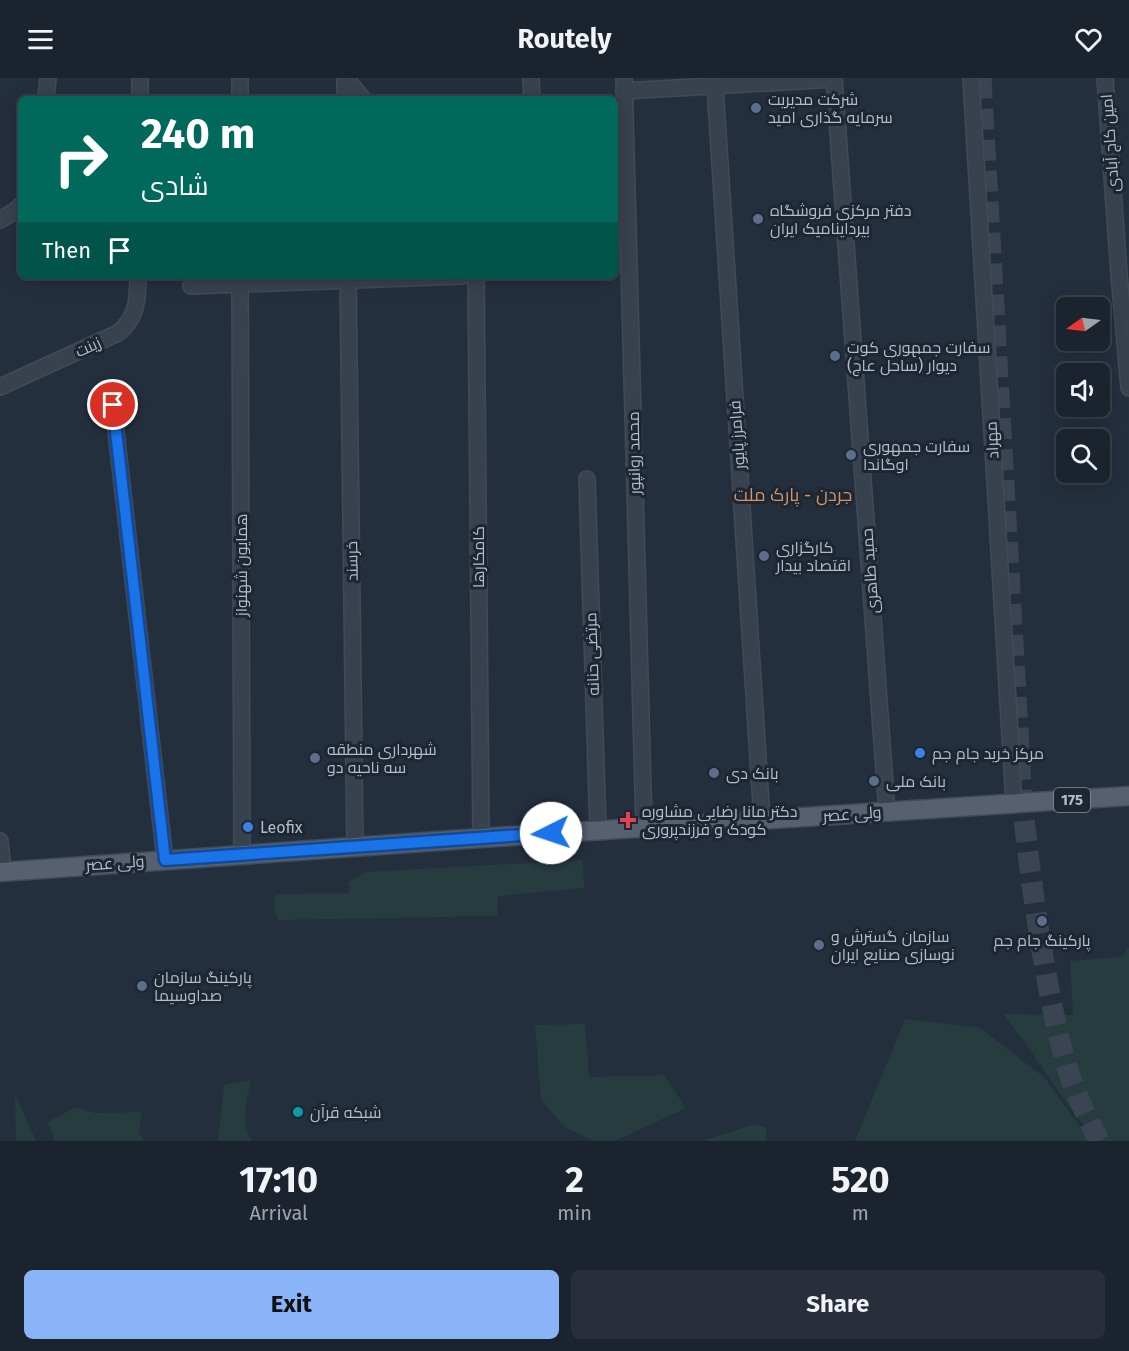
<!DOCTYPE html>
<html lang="en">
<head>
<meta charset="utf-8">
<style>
	:root { --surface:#1b232e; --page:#282f3a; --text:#f1f3f6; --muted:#a0a4aa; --line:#39404a; --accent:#8ab4f8 }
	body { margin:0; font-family:"Fira Sans",Cairo,sans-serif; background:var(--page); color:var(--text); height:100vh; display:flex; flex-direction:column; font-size:22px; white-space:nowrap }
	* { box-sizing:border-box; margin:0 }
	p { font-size:20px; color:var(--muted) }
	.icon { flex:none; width:33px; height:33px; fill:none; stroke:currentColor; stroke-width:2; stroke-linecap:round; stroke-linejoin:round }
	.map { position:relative; height:1063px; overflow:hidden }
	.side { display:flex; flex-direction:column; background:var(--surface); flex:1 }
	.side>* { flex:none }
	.banner { position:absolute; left:18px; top:18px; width:600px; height:183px; border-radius:9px; box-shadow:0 3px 15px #0003,0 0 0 2px var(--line); background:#00695c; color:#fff; overflow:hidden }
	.needle { width:39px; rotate:256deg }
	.tools { position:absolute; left:1056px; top:219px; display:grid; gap:12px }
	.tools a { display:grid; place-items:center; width:54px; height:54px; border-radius:9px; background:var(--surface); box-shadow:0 3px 15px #0003,0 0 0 2px var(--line); font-size:30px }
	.pin { position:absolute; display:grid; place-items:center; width:51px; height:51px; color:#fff; margin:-26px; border:3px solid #fff; border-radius:50%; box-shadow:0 2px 6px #0007 }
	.me { position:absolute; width:66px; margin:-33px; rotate:266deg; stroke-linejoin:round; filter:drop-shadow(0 0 4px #0008) }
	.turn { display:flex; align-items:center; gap:21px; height:126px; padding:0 24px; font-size:27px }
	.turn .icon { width:78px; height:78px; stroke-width:2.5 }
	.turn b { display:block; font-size:42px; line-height:51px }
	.then { display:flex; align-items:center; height:57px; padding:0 24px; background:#0003; gap:12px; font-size:22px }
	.eta { display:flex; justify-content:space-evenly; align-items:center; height:102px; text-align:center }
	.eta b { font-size:36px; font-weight:700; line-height:42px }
	.cta { display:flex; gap:12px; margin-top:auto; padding:12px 24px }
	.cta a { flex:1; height:69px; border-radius:9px; background:var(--accent); color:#111; font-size:24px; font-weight:700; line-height:69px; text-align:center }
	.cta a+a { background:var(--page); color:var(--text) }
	header { display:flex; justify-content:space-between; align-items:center; height:78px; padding:0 24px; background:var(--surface); font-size:27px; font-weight:700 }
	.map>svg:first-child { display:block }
	.green { fill:#263c3f }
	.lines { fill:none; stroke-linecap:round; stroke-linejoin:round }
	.highway-tunnel { stroke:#3a4453; stroke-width:21; stroke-dasharray:21 10; stroke-linecap:butt }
	.minor-casing { stroke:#414a57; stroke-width:18 }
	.major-casing { stroke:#414a57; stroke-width:21 }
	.minor { stroke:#38414e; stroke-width:15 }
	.major { stroke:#56606e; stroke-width:18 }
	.route-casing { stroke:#114b97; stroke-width:15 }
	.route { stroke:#1a73e8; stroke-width:10 }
	.service-dot { fill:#5c6f8a; stroke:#1d2633; stroke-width:2 }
	.shop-dot { fill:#3f7fe0; stroke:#1d2633; stroke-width:2 }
	.health-dot { fill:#e0444e; stroke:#1d2633; stroke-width:2 }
	.culture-dot { fill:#0f9aa8; stroke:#1d2633; stroke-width:2 }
	.labels { text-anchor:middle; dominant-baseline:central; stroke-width:6; stroke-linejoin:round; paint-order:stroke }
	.shield { fill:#1d2633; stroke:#878f9c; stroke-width:1.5 }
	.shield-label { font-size:15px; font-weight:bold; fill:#b4bcc9 }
	.poi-label { font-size:16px; fill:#b4bcc9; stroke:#1d2633; text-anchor:start }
	.street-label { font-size:16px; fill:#b4bcc9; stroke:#1d2633 }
	.neighbourhood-label { font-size:18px; fill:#d59563; stroke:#1d2633 }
</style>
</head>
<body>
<header><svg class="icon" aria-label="menu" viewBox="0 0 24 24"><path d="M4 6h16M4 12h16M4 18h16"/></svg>Routely<svg class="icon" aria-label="heart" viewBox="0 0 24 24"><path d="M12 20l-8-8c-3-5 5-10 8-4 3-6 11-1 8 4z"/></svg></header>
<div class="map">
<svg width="1129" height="1063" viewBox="0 0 1129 1063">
	<rect width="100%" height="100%" fill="#242f3e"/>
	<!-- green -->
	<g class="green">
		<path d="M583,782l1,28 -86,8 -1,20 -219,4 -4,-13 1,-11 6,-2 68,-1 -1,-11 18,-10z"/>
		<path d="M1129,869v194h-33l-30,-39 -43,-62 -20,-26 70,1 -3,-54 51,-4z"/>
		<path d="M905,941l75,9 64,49 46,64h-235z"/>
		<path d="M585,946l4,53 75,-2 22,33 -71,33h-21l-30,-14 -23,-28 -6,-74z"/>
		<path d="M251,1002c-4,21 -12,42 1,61h-34l6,-56z"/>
		<path d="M15,1016l21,47h-20z"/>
		<path d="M75,1029l20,6 46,-1 -2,22 5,6 4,1h-93l-7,-19z"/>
		<path d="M755,1046l11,3v14h-64z"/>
	</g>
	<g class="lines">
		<!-- highway-tunnel -->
		<path class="highway-tunnel" d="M981,0l41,723c6,53 12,104 21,156 7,39 14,79 26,116 8,24 19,46 30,68"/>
		<!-- minor casing -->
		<g class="minor-casing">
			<g id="minor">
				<path d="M240,0v21"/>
				<path d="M345,0v21"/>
				<path d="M346,0l17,21"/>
				<path d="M531,0l1,21"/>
				<path d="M624,0l20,749"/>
				<path d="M834,0l53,734"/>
				<path d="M971,0l43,725"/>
				<path d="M1105,0l14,196 10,114"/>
				<path d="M715,8l47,734"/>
				<path d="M624,13l210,-12"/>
				<path d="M46,21l2,-21"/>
				<path d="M140,21v-21"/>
				<path d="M0,142l16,-10 5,-5"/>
				<path d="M240,198l2,579"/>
				<path d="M348,198l7,571"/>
				<path d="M476,198l5,562"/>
				<path d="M191,208l272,-10"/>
				<path d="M0,309l118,-54c19,-15 20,-34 20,-57"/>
				<path d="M113,327l52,455"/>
				<path d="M587,401l11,351"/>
				<path d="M0,763l3,30"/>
			</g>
		</g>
		<!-- major casing -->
		<g class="major-casing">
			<path id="major" d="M0,794l481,-34 648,-42"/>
		</g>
		<!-- minor -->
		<use href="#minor" class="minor"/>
		<!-- major -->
		<use href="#major" class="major"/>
	</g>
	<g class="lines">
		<!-- route casing -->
		<g class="route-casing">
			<path id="route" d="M113,327l52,455 386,-27"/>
		</g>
		<!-- route -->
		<use href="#route" class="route"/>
	</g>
	<!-- markers -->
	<g class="service-dot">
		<circle cx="756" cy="30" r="6"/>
		<circle cx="758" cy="141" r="6"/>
		<circle cx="835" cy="278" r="6"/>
		<circle cx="851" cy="377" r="6"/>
		<circle cx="764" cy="478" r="6"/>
		<circle cx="315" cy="680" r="6"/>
		<circle cx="714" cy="695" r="6"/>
		<circle cx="874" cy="703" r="6"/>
		<circle cx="1042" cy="843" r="6"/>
		<circle cx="819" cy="867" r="6"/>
		<circle cx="142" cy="908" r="6"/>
	</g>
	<g class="shop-dot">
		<circle cx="920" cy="675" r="6"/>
		<circle cx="248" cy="749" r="6"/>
	</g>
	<path class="health-dot" d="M625 733h6v6h6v6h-6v6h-6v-6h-6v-6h6z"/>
	<circle class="culture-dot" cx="298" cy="1034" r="6"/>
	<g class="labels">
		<!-- shield labels -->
		<rect class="shield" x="1054" y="710" width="36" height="24" rx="4.5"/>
		<g class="shield-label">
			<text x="1072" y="722">175</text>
		</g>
		<!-- poi labels -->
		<g class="poi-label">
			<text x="768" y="21">شرکت مدیریت<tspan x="768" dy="18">سرمایه گذاری امید</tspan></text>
			<text x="770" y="132">دفتر مرکزی فروشگاه<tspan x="770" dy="18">بیرداینامیک ایران</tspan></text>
			<text x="847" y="269">سفارت جمهوری کوت<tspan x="847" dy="18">دیوار (ساحل عاج)</tspan></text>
			<text x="863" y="368">سفارت جمهوری<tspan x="863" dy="18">اوگاندا</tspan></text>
			<text x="776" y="469">کارگزاری<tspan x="776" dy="18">اقتصاد بیدار</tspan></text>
			<text x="327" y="671">شهرداری منطقه<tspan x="327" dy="18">سه ناحیه دو</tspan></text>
			<text x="932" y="675">مرکز خرید جام جم</text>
			<text x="726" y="695">بانک دی</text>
			<text x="886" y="703">بانک ملی</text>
			<text x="642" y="733">دکتر مانا رضایی مشاوره<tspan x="642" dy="18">کودک و فرزندپروری</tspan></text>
			<text x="260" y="749">Leofix</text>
			<text x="831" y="858">سازمان گسترش و<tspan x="831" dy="18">نوسازی صنایع ایران</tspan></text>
			<text x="1042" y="862" text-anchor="middle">پارکینگ جام جم</text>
			<text x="154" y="899">پارکینگ سازمان<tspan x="154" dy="18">صداوسیما</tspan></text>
			<text x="310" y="1034">شبکه قرآن</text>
		</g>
		<!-- street labels -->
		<g class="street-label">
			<text transform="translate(1110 65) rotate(-94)">امین کاج آبادی</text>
			<text transform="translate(88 269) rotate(-25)">زینت</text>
			<text transform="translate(737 357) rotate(-94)">فرامرز پایور</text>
			<text transform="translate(992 362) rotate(-93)">مهراد</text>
			<text transform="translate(634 375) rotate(-91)">محمد روانپور</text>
			<text transform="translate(478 479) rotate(-90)">کامکارها</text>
			<text transform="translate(352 483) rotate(-91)">خرسند</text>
			<text transform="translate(241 487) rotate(-90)">همایون شهنواز</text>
			<text transform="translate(870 493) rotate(-94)">حمید طاهری</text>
			<text transform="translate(592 576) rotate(-92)">مرتضی حنانه</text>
			<text transform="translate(852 736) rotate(-4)">ولی عصر</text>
			<text transform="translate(115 785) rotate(-4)">ولی عصر</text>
		</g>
		<!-- neighbourhood labels -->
		<g class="neighbourhood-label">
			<text x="793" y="417">جردن - پارک ملت</text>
		</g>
	</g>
</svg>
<div class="tools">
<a><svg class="needle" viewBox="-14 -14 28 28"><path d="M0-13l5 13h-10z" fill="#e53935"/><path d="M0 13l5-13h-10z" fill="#a0a4aa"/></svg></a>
<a><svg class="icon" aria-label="sound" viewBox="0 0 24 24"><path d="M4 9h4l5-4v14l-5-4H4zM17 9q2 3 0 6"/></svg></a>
<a><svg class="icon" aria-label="search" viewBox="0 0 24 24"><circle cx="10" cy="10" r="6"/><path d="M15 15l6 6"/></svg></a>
</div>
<div class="pin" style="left:113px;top:327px;background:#d93025"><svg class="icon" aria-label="arrive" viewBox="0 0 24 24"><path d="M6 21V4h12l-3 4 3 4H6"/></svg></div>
<svg class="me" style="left:551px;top:755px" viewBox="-20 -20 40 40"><circle r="19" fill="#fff"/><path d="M0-13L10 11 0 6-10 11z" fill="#1a73e8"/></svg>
<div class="banner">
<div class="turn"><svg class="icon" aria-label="right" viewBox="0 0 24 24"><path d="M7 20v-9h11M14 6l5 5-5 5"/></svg><div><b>240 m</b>شادی</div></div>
<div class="then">Then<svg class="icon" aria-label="arrive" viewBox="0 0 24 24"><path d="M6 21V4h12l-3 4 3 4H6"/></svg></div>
</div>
</div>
<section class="side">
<div class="eta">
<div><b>17:10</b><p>Arrival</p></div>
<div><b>2</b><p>min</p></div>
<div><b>520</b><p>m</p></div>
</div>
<div class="cta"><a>Exit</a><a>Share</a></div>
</section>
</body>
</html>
